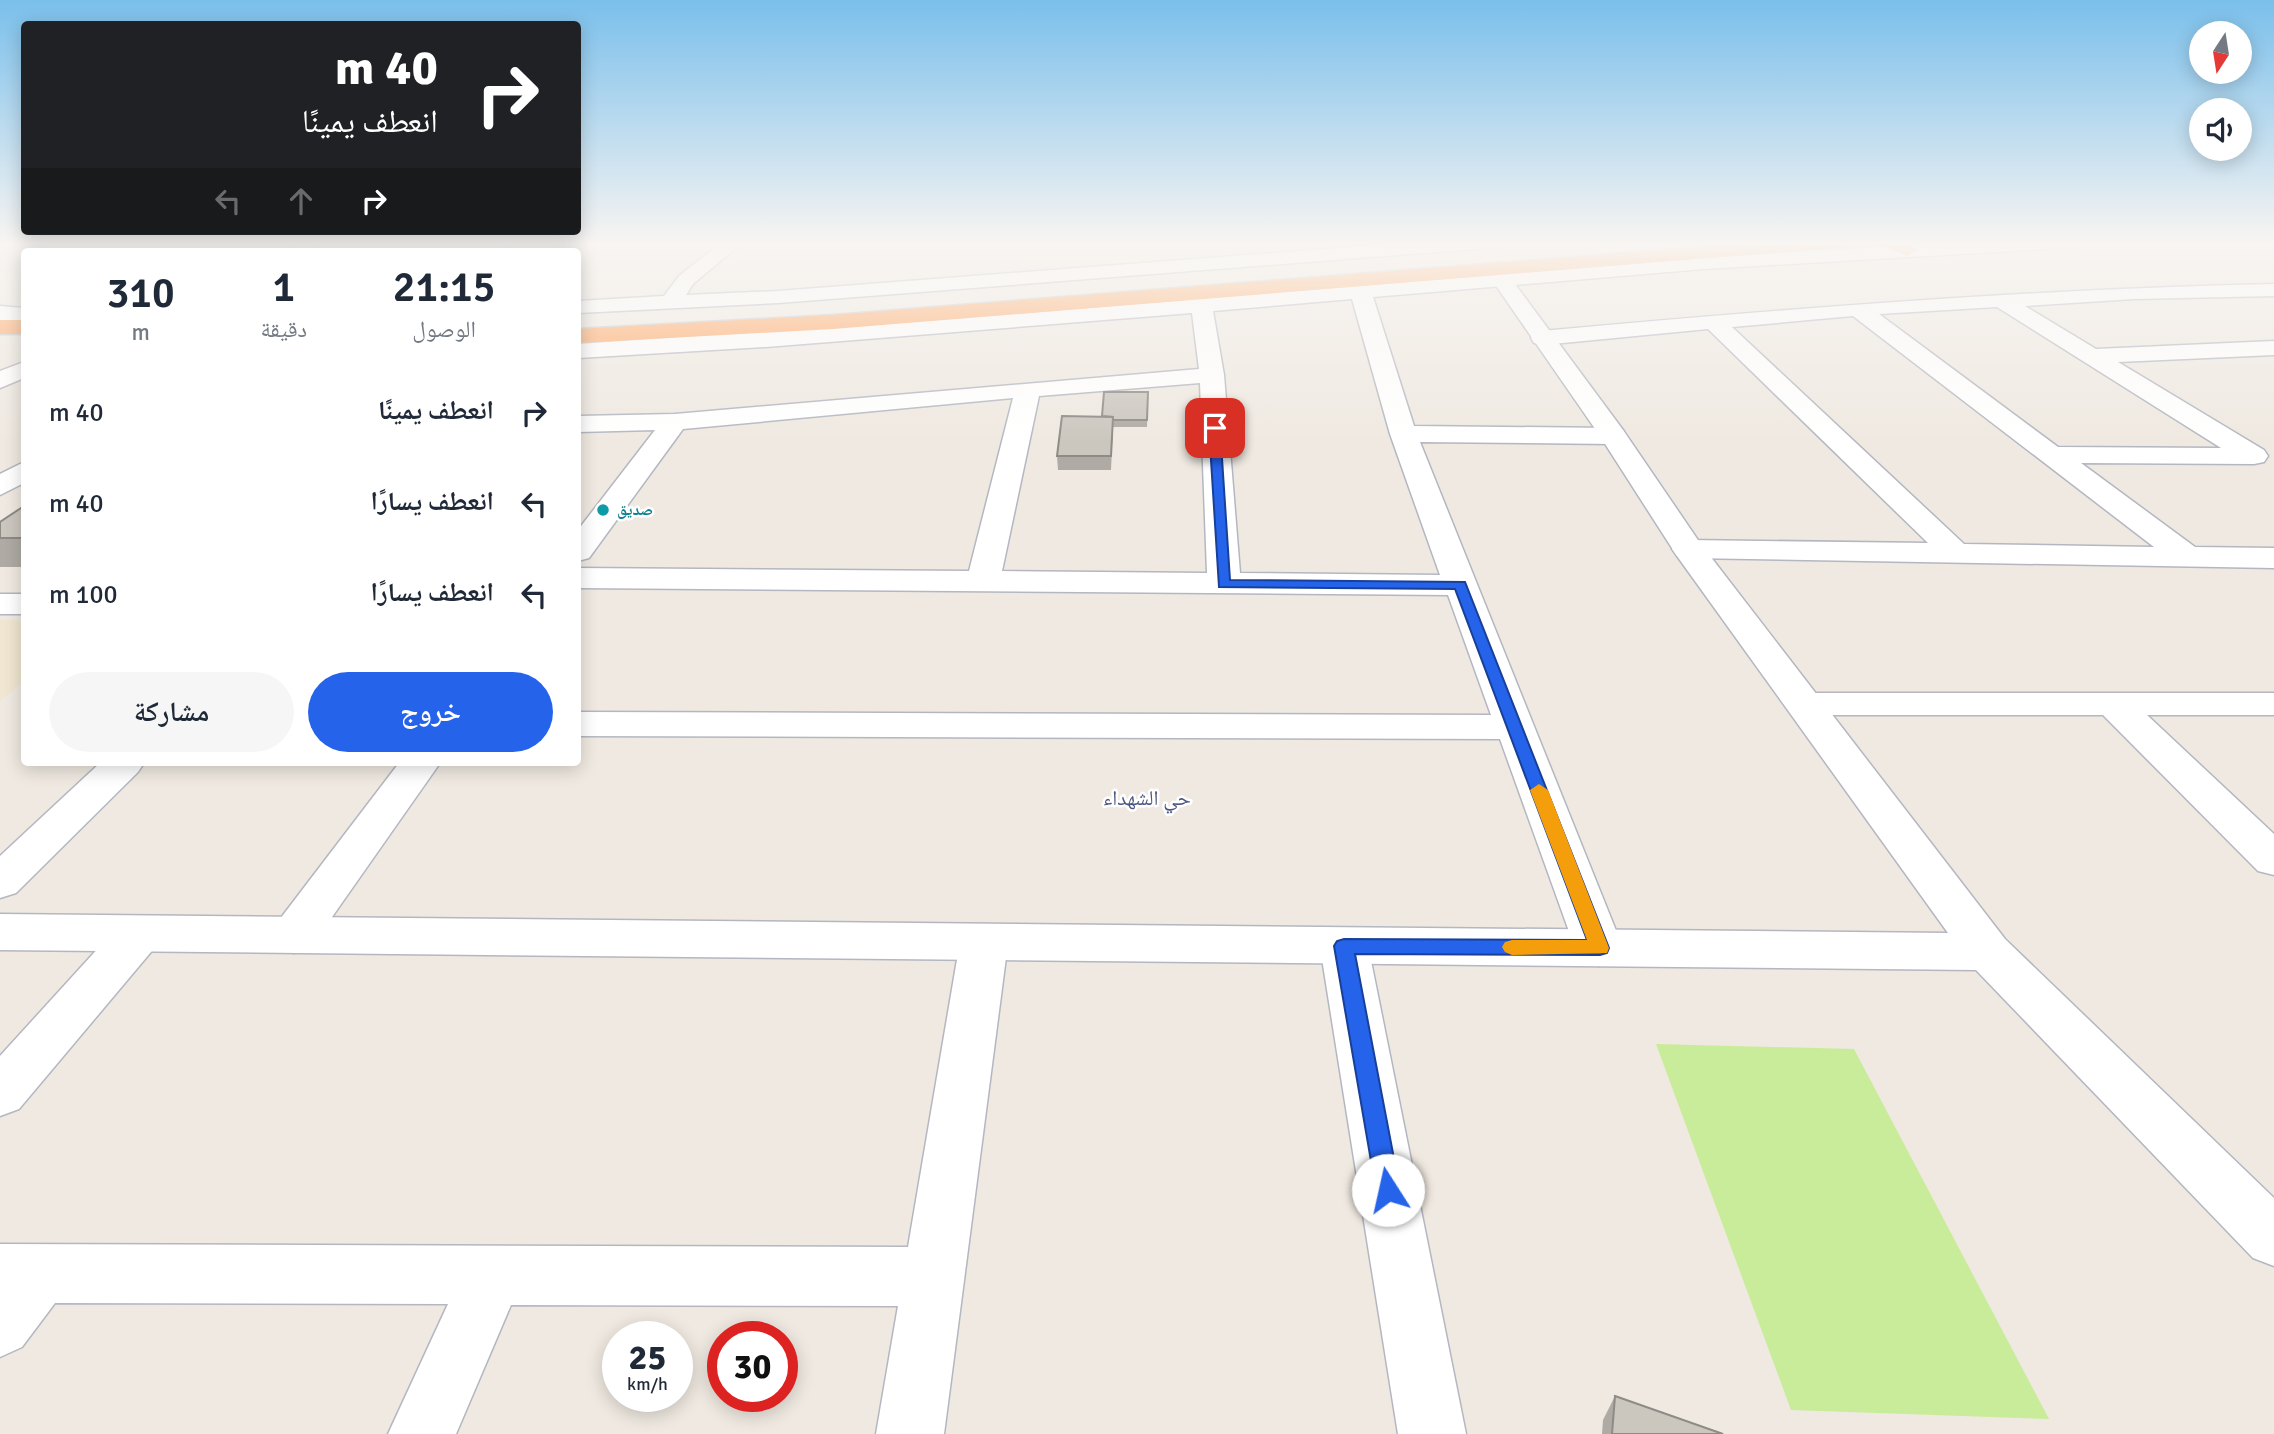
<!DOCTYPE html>
<html lang="ar">
<head>
<meta charset="utf-8">
<style>
	:root { --surface:#fff; --page:#f6f6f7; --text:#1f2937; --muted:#747a83; --accent:#2563eb }
	body { margin:0; font-family:Signika,"Noto Naskh Arabic",sans-serif; background:var(--page); color:var(--text); direction:rtl; height:100vh; display:flex; flex-direction:column; font-size:26px; white-space:nowrap }
	* { box-sizing:border-box; margin:0 }
	p { font-size:23px; color:var(--muted) }
	.icon { flex:none; width:38px; height:38px; fill:none; stroke:currentColor; stroke-width:2; stroke-linecap:round; stroke-linejoin:round }
	.map { position:relative; flex:1; overflow:hidden; direction:ltr }
	.drawer { position:absolute; left:21px; top:248px; width:560px; height:518px; display:flex; flex-direction:column; background:var(--surface); border-radius:7px; box-shadow:0 4px 18px #0003; direction:rtl }
	.drawer>* { flex:none }
	.top-card { position:absolute; left:21px; top:21px; width:560px; height:214px; border-radius:7px; box-shadow:0 4px 18px #0003; direction:rtl; background:#202124; color:#fff; overflow:hidden }
	.needle { width:46px; rotate:192deg }
	.buttons { position:absolute; left:2189px; top:21px; display:grid; gap:14px }
	.buttons a { display:grid; place-items:center; width:63px; height:63px; border-radius:50%; background:var(--surface); box-shadow:0 4px 18px #0003; font-size:35px }
	.speed { position:absolute; left:602px; top:1321px; display:flex; gap:14px; font-size:35px; font-weight:700; text-align:center }
	.speed>* { display:grid; place-content:center; width:91px; height:91px; border-radius:50%; background:var(--surface); box-shadow:0 4px 18px #0003; line-height:1 }
	.speed small { font-size:18px; font-weight:400 }
	.speed .limit { border:10px solid #d22; background:#fff; color:#111 }
	.pin { position:absolute; display:grid; place-items:center; width:60px; height:60px; color:#fff; margin:-30px; border-radius:14px; box-shadow:0 4px 10px #0006 }
	.me { position:absolute; width:77px; margin:-38px; rotate:350deg; stroke-linejoin:round; filter:drop-shadow(0 0 5px #0008) }
	.turn { display:flex; align-items:center; gap:24px; height:147px; padding:0 28px; font-size:32px }
	.turn .icon { width:91px; height:91px; stroke-width:2.5 }
	.turn b { display:block; font-size:49px; line-height:60px }
	.lanes { display:flex; align-items:center; height:66px; padding:0 28px; background:#0003; justify-content:center; gap:35px; direction:ltr }
	.lanes .off { opacity:.35 }
	.eta { display:flex; justify-content:space-evenly; align-items:center; height:119px; text-align:center }
	.eta b { font-size:42px; font-weight:600; line-height:49px }
	.primary-button { display:flex; gap:14px; margin-top:auto; padding:14px 28px }
	.primary-button a { flex:1; height:80px; border-radius:42px; background:var(--accent); color:#fff; font-size:28px; font-weight:600; line-height:80px; text-align:center }
	.primary-button a+a { background:var(--page); color:var(--text) }
	ul { padding:0; list-style:none }
	li { display:flex; align-items:center; gap:21px; height:91px; padding:0 28px }
	li div { flex:1 }
	li b { display:block; font-size:26px }
	li em { font-style:normal }
	.map>svg:first-child { display:block }
	.education { fill:#f0e6d1 }
	.pitch { fill:#c9ec9a }
	.lines { fill:none; stroke-linecap:round; stroke-linejoin:round }
	.street-casing { stroke:#b4b7c1; stroke-width:3 }
	.secondary-casing { stroke:#b4b7c1; stroke-width:3 }
	.highway-casing { stroke:#c9c9c9; stroke-width:3 }
	.street { fill:#fff; fill-rule:evenodd }
	.secondary { fill:#fff; fill-rule:evenodd }
	.highway { fill:#ffa35c; fill-rule:evenodd }
	.wall { fill:#afaba4 }
	.building { fill:#cbc7bf; stroke:#8e8b86; stroke-width:2 }
	.route { fill:#2563eb; stroke:#184099; stroke-width:2 }
	.slow { fill:#f59e0b }
	.culture-dot { fill:#0f9aa8; stroke:#fff; stroke-width:2.5 }
	.labels { text-anchor:middle; dominant-baseline:central; stroke-width:5; stroke-linejoin:round; paint-order:stroke }
	.far-culture-label { font-size:16px; font-weight:bold; fill:#0d838f; stroke:#fff; text-anchor:start }
	.neighbourhood-label { font-size:21px; fill:#4d5680; stroke:#fff }
</style>
</head>
<body>
<div class="map">
<svg width="2274" height="1434" viewBox="0 0 2274 1434">
	<rect width="100%" height="100%" fill="#efe9e1"/>
	<!-- education -->
	<path class="education" d="M0,620l24,1v60l-24,20z"/>
	<!-- pitch -->
	<path class="pitch" d="M1656,1044l198,5 195,370 -258,-9z"/>
	<g class="lines">
		<!-- street casing -->
		<g class="street-casing">
			<g id="street">
				<path d="M297,241h18l-3,11h-20z"/>
				<path d="M723,241h21l-51,43 -7,11 92,-4 650,-50h82l-9,6 -723,56 -200,10v-12l86,-5 15,-20z"/>
				<path d="M1971,241h118l-9,6 -376,22 -331,28 41,129 199,2 10,2 3,6 -3,6 -10,2 -193,-2 203,506 -7,13 -17,5 -17,-5 -7,-13 -75,-209 -922,-3v-24l913,3 -43,-120 -870,-7v-20l391,3 44,-173 -330,31 -94,129 -11,3v-31l77,-100 -77,2v-16l97,-2 524,-45 -7,-56 -426,34 -188,11v-14l375,-25 751,-61zM1352,299l38,135 50,141 -200,-2 -16,-198 -11,-64zM1200,383l7,190 -205,-2 37,-175z"/>
				<path d="M2274,284v12l-140,3 -109,7 71,43 178,-8v14l-156,7 146,88 4,6 -4,6 -10,2 -173,-1 114,84 79,1v20l-586,-10 -11,-2 -5,-7 5,-7 11,-2 240,3 -220,-214 -166,16 -8,-2 -3,-5 3,-5 8,-2c244,-22 487,-42 732,-47zM1997,307l224,141 -163,-1 -179,-133zM1853,316l301,231 -190,-3 -232,-217z"/>
				<path d="M0,306l24,2v12h-24z"/>
				<path d="M24,362v16l-24,10v-17z"/>
				<path d="M24,462v21l-24,12v-21z"/>
				<rect x="0" y="594" width="24" height="20"/>
				<path d="M1804,693h470v22h-127l127,119v41l-16,-4 -155,-156h-299l-13,-3 -6,-8 6,-8z"/>
				<path d="M100,763h44l-6,9 -122,121 -16,5v-42z"/>
				<path d="M399,763h41l-129,184 -17,6 -17,-6 -7,-12 7,-12z"/>
				<path d="M139,916l17,6 7,12 -7,12 -137,163 -19,7v-60l122,-134z"/>
				<path d="M984,924l17,5 7,13 -64,492h-68l22,-128 -387,-1 -55,129h-68l60,-130 -393,-1 -33,44 -22,10v-113l908,3 52,-305 7,-13z"/>
				<path d="M1344,928l17,5 7,13 98,488h-68l-78,-488 7,-13z"/>
			</g>
		</g>
		<!-- secondary casing -->
		<g class="secondary-casing">
			<path id="secondary" d="M1502,274l7,2 114,154 77,113 305,396 269,259v68l-21,-8 -277,-288 -1976,-20v-36l1948,19 -271,-377 -77,-120 -108,-156 3,-4z"/>
		</g>
		<!-- highway casing -->
		<g class="highway-casing">
			<g id="highway">
				<path d="M1774,241h80l-9,6 -1012,82 -255,14v-14l255,-14z"/>
				<path d="M1879,241h24l14,9 -10,6 -26,-11z"/>
				<rect x="0" y="320" width="24" height="14"/>
			</g>
		</g>
		<!-- street -->
		<use href="#street" class="street"/>
		<!-- secondary -->
		<use href="#secondary" class="secondary"/>
		<!-- highway -->
		<use href="#highway" class="highway"/>
	</g>
	<!-- wall -->
	<g class="wall">
		<path d="M1148,392l-1,35h-34l-2,43h-53l-1,-14 45,-40z"/>
		<path d="M24,506v61h-24v-45z"/>
		<path d="M1615,1396l108,38h-121l1,-14z"/>
	</g>
	<!-- building -->
	<g class="building">
		<path d="M1104,392h44l-1,28h-34v-3l-11,-1z"/>
		<path d="M1062,416l51,1 -2,39h-54z"/>
		<path d="M24,506v32h-24v-16z"/>
		<path d="M1615,1396l108,38h-111z"/>
	</g>
	<!-- sky -->
	<linearGradient id="sky" x2="0" y2="1"><stop stop-color="#7abfeb"/><stop offset="0.55" stop-color="#f8f5f2"/><stop offset="1" stop-color="#f8f5f2" stop-opacity="0"/></linearGradient>
	<rect width="2274" height="442" fill="url(#sky)"/>
	<!-- route -->
	<path class="route" d="M1215,424l5,4 10,152 235,2 144,366 -2,5 -7,2 -245,-1 45,236 -4,8 -8,3 -9,-3 -3,-8 -42,-244 3,-5 7,-2 243,1 -132,-351 -236,-2 -10,-159z"/>
	<!-- slow -->
	<path class="slow" d="M1539,784l9,6 61,158 -2,5 -95,2 -7,-3 -3,-5 3,-5 7,-2h75l-57,-150z"/>
	<!-- markers -->
	<circle class="culture-dot" cx="603" cy="510" r="7"/>
	<g class="labels">
		<!-- far-culture labels -->
		<g class="far-culture-label">
			<text x="617" y="510">صديق</text>
		</g>
		<!-- neighbourhood labels -->
		<g class="neighbourhood-label">
			<text x="1147" y="798">حي الشهداء</text>
		</g>
	</g>
</svg>
<div class="buttons">
<a><svg class="needle" viewBox="-14 -14 28 28"><path d="M0-13l5 13h-10z" fill="#e53935"/><path d="M0 13l5-13h-10z" fill="#747a83"/></svg></a>
<a><svg class="icon" aria-label="sound" viewBox="0 0 24 24"><path d="M4 9h4l5-4v14l-5-4H4zM17 9q2 3 0 6"/></svg></a>
</div>
<div class="speed"><div>25<small>km/h</small></div><div class="limit">30</div></div>
<div class="pin" style="left:1215px;top:428px;background:#d93025"><svg class="icon" aria-label="arrive" viewBox="0 0 24 24"><path d="M6 21V4h12l-3 4 3 4H6"/></svg></div>
<svg class="me" style="left:1388px;top:1190px" viewBox="-20 -20 40 40"><circle r="19" fill="#fff"/><path d="M0-13L10 11 0 6-10 11z" fill="#2563eb"/></svg>
<div class="top-card">
<div class="turn"><svg class="icon" aria-label="right" viewBox="0 0 24 24"><path d="M7 20v-9h11M14 6l5 5-5 5"/></svg><div><b>40 m</b>انعطف يمينًا</div></div>
<div class="lanes"><svg class="icon off" aria-label="left" viewBox="0 0 24 24"><path d="M17 20v-9H6M10 6l-5 5 5 5"/></svg><svg class="icon off" aria-label="ahead" viewBox="0 0 24 24"><path d="M12 20V5M6 11l6-6 6 6"/></svg><svg class="icon" aria-label="right" viewBox="0 0 24 24"><path d="M7 20v-9h11M14 6l5 5-5 5"/></svg></div>
</div>
<section class="drawer">
<div class="eta">
<div><b>21:15</b><p>الوصول</p></div>
<div><b>1</b><p>دقيقة</p></div>
<div><b>310</b><p>m</p></div>
</div>
<ul>
<li><svg class="icon" aria-label="right" viewBox="0 0 24 24"><path d="M7 20v-9h11M14 6l5 5-5 5"/></svg><div><b>انعطف يمينًا</b></div><em>40 m</em></li>
<li><svg class="icon" aria-label="left" viewBox="0 0 24 24"><path d="M17 20v-9H6M10 6l-5 5 5 5"/></svg><div><b>انعطف يسارًا</b></div><em>40 m</em></li>
<li><svg class="icon" aria-label="left" viewBox="0 0 24 24"><path d="M17 20v-9H6M10 6l-5 5 5 5"/></svg><div><b>انعطف يسارًا</b></div><em>100 m</em></li>
</ul>
<div class="primary-button"><a>خروج</a><a>مشاركة</a></div>
</section>
</div>
</body>
</html>
